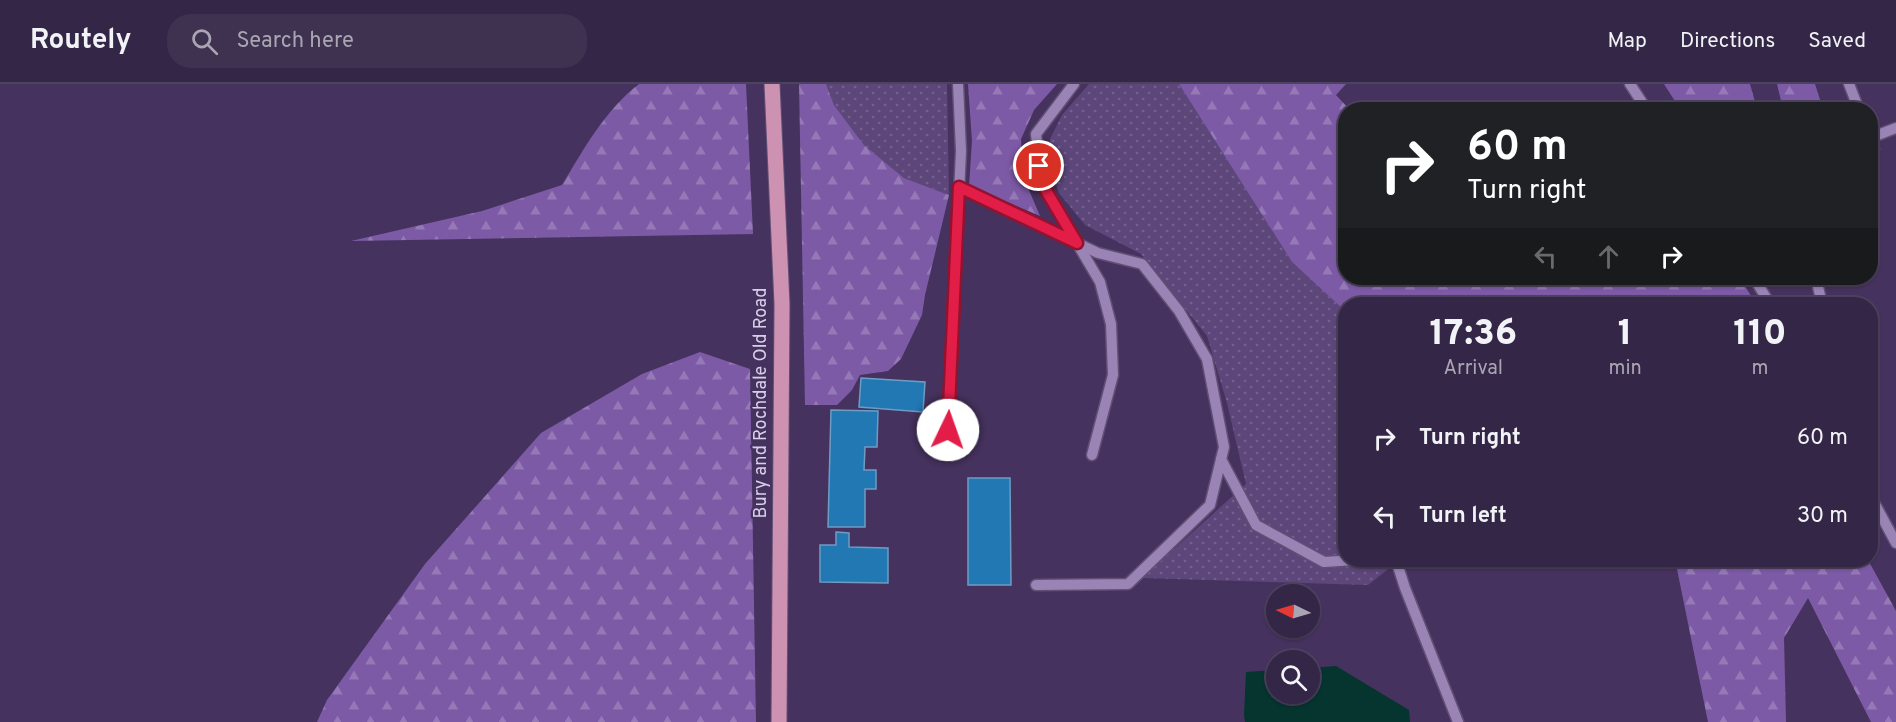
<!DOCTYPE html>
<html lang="en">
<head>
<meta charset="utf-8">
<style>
	:root { --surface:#342646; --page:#3f3251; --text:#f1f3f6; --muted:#a9a5b3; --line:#4e435f }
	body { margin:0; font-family:Overpass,sans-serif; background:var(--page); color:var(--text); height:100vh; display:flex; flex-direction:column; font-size:22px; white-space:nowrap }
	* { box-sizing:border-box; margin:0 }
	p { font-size:20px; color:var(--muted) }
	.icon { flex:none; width:33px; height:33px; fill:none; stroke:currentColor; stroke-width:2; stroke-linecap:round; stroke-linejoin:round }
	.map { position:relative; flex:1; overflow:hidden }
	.drawer { position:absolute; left:1338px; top:213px; width:540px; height:270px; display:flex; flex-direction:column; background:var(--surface); border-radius:24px; box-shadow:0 2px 4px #0004,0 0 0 2px var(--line) }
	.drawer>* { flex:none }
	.hud { position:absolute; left:1338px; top:18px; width:540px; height:183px; border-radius:24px; box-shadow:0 2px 4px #0004,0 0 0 2px var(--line); background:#202124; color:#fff; overflow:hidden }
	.needle { width:39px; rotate:275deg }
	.tools { position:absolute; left:1266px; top:500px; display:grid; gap:12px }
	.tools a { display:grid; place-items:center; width:54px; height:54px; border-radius:50%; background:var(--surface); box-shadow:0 2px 4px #0004,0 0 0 2px var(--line); font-size:30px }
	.pin { position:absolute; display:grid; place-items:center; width:51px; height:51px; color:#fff; margin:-26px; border:3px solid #fff; border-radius:50%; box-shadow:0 2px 6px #0007 }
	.me { position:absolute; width:66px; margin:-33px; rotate:3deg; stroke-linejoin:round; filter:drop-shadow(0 0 4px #0008) }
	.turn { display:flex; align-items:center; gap:21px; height:126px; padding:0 30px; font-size:27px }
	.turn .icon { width:78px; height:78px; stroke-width:2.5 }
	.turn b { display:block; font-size:42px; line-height:51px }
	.lanes { display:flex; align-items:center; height:57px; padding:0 30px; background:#0003; justify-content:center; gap:30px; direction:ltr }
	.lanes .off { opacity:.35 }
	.eta { display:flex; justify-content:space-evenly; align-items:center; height:102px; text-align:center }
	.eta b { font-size:36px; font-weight:800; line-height:42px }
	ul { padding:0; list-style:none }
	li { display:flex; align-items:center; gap:18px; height:78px; padding:0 30px }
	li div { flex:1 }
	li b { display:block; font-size:22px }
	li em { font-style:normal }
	header { display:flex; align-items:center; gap:36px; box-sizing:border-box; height:84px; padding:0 30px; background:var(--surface); border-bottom:2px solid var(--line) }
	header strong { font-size:28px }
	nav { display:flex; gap:33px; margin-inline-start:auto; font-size:21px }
	.search { width:420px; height:54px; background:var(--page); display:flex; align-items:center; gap:15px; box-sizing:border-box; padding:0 21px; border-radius:24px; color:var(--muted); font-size:22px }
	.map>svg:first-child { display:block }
	.grass { fill:url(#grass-dots) }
	.forest { fill:url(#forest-firs) }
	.water { fill:#06342f }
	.building { fill:#2178b3; stroke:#6e9cc3; stroke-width:1.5 }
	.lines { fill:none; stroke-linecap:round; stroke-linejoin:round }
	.minor-casing { stroke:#614f74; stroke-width:13 }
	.major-casing { stroke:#614f74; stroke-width:17 }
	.minor { stroke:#9984b5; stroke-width:10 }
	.major { stroke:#cd91b1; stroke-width:15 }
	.route-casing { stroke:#92132f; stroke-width:15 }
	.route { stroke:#e11d48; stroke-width:10 }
	.labels { text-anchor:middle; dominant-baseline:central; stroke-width:4.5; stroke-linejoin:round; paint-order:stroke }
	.street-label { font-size:18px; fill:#d9cee9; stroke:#46325e }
</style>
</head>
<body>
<header>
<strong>Routely</strong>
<div class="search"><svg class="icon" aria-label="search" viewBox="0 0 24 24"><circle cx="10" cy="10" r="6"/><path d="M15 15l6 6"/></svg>Search here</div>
<nav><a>Map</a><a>Directions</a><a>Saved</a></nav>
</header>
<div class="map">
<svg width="1896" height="638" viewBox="0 0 1896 638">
	<defs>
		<pattern id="grass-dots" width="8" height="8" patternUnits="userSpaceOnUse" patternTransform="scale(1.5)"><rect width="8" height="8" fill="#5d467a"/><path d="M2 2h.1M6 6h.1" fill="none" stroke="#74608d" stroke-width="1.8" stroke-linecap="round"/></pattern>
		<pattern id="forest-firs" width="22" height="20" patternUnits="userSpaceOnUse" patternTransform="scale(1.5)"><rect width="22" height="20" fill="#7d5aa6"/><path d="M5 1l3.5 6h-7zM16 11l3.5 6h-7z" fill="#9578b6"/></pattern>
	</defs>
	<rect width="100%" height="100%" fill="#46325e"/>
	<!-- grass -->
	<g class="grass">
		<path d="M826,0h121l2,111 -45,-17 -40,-33 -30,-40z"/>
		<path d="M1089,0h90l113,178 53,49 1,249h54l-32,25 -226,-7 104,-94 -19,-81 -20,-67 -66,-82 -56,-29 -26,-32 -10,-27 1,-27 12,-24z"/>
	</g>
	<!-- forest -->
	<g class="forest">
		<path d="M639,0h107l7,150 -402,7 131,-30 80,-26c22,-36 43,-75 77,-101z"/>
		<path d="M799,0h27l8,21 30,40 40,33 45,17 -24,100 -3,20 -21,44 -13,12 -28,4 -8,15 -15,15h-32z"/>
		<path d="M968,0h89l-23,26 -13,29 2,37 17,40 -71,-30 3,-45z"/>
		<path d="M1179,0h167l-10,11 13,14 -3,1v168h394l16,26h-410l-1,7 -53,-49z"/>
		<path d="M1664,0h86l7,25h-77z"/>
		<path d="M1777,0h38l8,25h-40z"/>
		<path d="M700,268l50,17 6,353h-439l10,-22 98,-136 116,-131 101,-59z"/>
		<path d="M1671,476h197l28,51v111h-25l-63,-124 -24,40 2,84h-78l-31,-153z"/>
	</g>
	<!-- water -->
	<path class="water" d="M1336,582l73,44 1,12h-165l-1,-7 2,-43 30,-2v23h34v-25z"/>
	<!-- building -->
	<g class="building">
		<path d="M861,294l64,4 -2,30 -64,-5z"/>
		<path d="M831,326l47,1 -1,36h-12l-1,23h12v19h-11v38h-37z"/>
		<path d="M968,394h42l1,107h-43z"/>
		<path d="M836,448l13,1v14l39,1v35l-68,-1v-37h16z"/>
	</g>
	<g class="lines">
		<!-- minor casing -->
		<g class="minor-casing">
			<g id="minor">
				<path d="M1074,0l-38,50 5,48 59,100 11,42 2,51 -21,80"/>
				<path d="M1630,0l17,26"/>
				<path d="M1849,0l10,26"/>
				<path d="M1870,54l26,-10"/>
				<path d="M1870,57l4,8 -4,7"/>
				<path d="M959,103l139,66 44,11 37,47 28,48 17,88 -14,58 -82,79 -92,1"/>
				<path d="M1754,194l16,26"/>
				<path d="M1816,194l6,26"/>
				<path d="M948,346l13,-279 -3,-67"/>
				<path d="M1221,375l35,66 68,37 31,-2"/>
				<path d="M1870,411l26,48"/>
				<path d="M1396,476l9,28 53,134"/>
			</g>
		</g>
		<!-- major casing -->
		<g class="major-casing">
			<path id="major" d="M772,0l10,220 -3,418"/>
		</g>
		<!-- minor -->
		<use href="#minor" class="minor"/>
		<!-- major -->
		<use href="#major" class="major"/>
	</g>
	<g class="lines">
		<!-- route casing -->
		<g class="route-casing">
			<path id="route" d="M948,346l11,-243 118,56 -36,-61 -2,-16"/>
		</g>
		<!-- route -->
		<use href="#route" class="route"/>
	</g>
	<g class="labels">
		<!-- street labels -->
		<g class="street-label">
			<text transform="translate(761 319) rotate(-90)">Bury and Rochdale Old Road</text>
		</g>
	</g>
</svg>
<div class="tools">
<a><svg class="needle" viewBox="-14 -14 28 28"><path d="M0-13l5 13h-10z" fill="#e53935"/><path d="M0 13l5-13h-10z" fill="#a9a5b3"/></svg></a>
<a><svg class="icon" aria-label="search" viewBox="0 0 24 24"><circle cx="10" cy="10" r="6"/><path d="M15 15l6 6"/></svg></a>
</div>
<div class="pin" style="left:1039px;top:82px;background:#d93025"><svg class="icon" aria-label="arrive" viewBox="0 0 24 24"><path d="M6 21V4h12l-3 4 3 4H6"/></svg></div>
<svg class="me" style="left:948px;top:346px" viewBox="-20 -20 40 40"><circle r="19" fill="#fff"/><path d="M0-13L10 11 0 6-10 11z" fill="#e11d48"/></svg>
<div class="hud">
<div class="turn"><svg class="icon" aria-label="right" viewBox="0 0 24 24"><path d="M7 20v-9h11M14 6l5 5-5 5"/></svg><div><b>60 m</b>Turn right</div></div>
<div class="lanes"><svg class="icon off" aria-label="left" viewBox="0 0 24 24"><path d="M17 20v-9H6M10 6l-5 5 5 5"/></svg><svg class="icon off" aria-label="ahead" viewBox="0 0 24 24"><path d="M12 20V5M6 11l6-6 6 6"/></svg><svg class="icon" aria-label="right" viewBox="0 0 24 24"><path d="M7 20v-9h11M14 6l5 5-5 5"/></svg></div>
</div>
<section class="drawer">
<div class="eta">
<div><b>17:36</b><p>Arrival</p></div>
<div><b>1</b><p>min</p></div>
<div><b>110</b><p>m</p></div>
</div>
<ul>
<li><svg class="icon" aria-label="right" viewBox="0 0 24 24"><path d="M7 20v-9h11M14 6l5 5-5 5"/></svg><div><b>Turn right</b></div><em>60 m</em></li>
<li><svg class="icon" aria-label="left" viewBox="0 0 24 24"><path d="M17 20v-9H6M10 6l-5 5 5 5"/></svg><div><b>Turn left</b></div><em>30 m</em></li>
</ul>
</section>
</div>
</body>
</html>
